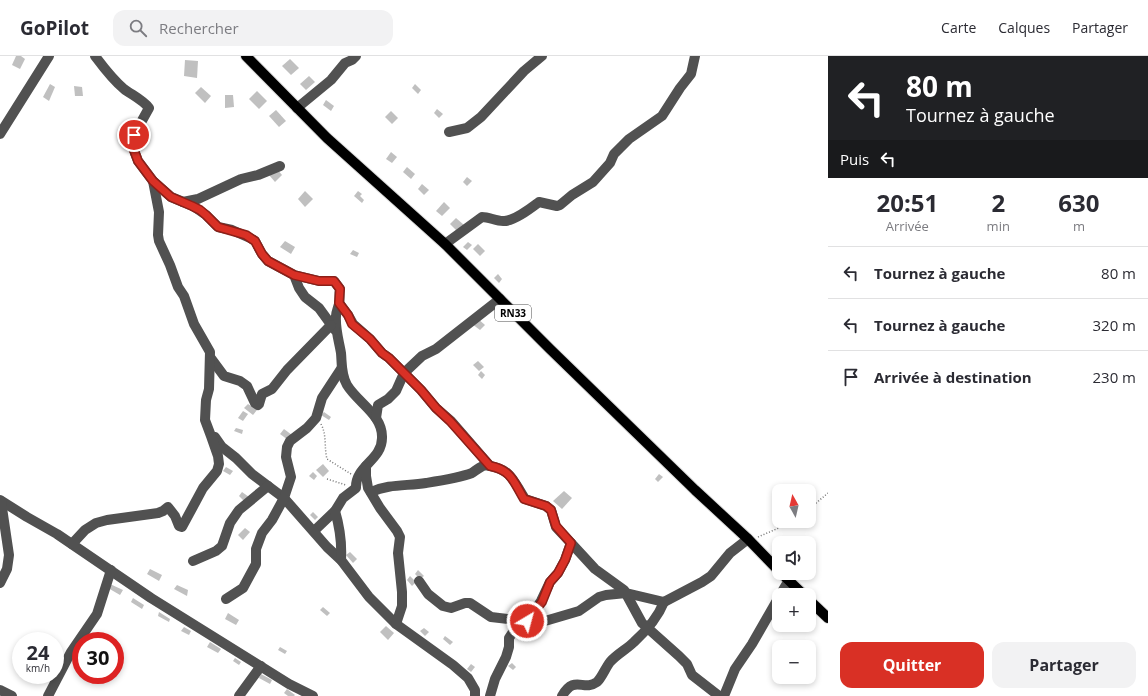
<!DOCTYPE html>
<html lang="fr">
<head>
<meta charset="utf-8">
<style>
	:root { --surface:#fff; --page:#f2f2f3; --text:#2b2b33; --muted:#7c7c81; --line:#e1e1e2; --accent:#d93025 }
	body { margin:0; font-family:"Open Sans",sans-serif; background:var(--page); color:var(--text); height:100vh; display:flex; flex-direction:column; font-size:15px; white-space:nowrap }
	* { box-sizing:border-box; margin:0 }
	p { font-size:13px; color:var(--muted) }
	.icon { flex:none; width:22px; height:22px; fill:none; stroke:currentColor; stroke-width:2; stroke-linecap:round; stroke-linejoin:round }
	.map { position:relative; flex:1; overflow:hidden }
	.side { display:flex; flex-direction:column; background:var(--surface); width:320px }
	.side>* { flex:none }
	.top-card { background:#202124; color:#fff; overflow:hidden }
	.needle { width:26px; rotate:352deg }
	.controls { position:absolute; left:772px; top:428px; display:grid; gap:8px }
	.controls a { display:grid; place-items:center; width:44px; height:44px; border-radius:8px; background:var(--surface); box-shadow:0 2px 6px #0003; font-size:20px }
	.speed { position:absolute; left:12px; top:576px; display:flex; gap:8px; font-size:20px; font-weight:700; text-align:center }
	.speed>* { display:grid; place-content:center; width:52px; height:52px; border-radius:50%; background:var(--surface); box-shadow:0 2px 6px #0003; line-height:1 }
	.speed small { font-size:10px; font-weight:400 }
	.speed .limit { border:6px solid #d22; background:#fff; color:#111 }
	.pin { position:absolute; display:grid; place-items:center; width:34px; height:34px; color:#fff; margin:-17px; border:2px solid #fff; border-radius:50%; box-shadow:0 1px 4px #0007 }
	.me { position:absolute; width:44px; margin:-22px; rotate:37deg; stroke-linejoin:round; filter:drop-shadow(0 0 3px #0008) }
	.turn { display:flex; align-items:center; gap:14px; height:84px; padding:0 12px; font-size:18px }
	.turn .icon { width:52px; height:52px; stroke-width:2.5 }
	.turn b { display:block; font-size:28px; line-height:34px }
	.then { display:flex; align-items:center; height:38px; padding:0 12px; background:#0003; gap:8px; font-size:15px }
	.eta { display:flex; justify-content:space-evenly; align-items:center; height:68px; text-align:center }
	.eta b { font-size:24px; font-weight:700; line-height:28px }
	.cta { display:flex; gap:8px; margin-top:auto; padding:8px 12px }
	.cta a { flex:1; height:46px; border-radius:12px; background:var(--accent); color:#fff; font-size:16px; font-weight:700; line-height:46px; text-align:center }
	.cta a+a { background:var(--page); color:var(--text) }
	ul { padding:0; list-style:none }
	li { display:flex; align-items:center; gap:12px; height:52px; padding:0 12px; border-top:1px solid var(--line) }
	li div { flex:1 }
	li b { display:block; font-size:15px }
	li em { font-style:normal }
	header { display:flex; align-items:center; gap:24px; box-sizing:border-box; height:56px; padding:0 20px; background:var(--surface); border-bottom:1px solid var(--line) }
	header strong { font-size:19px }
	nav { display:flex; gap:22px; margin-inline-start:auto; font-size:14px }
	.search { width:280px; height:36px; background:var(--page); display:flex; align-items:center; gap:10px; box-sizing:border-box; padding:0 14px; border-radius:12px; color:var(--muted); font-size:15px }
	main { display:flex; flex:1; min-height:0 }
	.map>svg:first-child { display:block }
	.building { fill:#c0c0c0 }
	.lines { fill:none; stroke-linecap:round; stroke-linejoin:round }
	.major-casing { stroke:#dbdbdb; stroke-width:12 }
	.path { stroke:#737373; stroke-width:1.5; stroke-dasharray:1 2; stroke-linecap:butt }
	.minor { stroke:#515151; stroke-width:10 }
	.major { stroke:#000; stroke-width:10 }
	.route-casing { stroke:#8d1f18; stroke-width:10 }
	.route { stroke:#d93025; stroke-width:7 }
	.labels { text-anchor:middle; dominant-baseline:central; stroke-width:3; stroke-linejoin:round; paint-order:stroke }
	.shield { fill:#fff; stroke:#4c4c4c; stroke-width:1 }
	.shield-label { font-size:10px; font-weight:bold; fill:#000 }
</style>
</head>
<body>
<header>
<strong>GoPilot</strong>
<div class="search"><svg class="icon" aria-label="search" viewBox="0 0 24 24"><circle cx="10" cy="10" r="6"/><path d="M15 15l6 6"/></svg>Rechercher</div>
<nav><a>Carte</a><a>Calques</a><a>Partager</a></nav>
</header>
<main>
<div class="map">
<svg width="828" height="640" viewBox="0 0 828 640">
	<rect width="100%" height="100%" fill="#fff"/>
	<!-- building -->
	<g class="building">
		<path d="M16,0h5l4,3 -5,10 -8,-4z"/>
		<path d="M290,3l9,9 -8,7 -9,-9z"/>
		<path d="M185,4l13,1 -1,17 -13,-2z"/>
		<path d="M309,20l6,6 -9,8 -6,-6z"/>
		<path d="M50,28l5,3 -6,14 -6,-4z"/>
		<path d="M415,28l6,6 -3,4 -6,-6z"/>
		<path d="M74,30l8,1 1,9h-8z"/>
		<path d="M201,31l10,9 -6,7 -10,-10z"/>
		<path d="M257,35l10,10 -8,8 -10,-10z"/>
		<path d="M225,39h8l1,12 -9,1z"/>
		<path d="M326,44l8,6 -3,5 -8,-6z"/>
		<path d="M437,53l6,5 -4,4 -5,-5z"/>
		<path d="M276,54l10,11 -7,6 -10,-11z"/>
		<path d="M391,55l7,7 -6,6 -7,-7z"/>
		<path d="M391,96l6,5 -5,6 -6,-4z"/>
		<path d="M407,111l8,7 -4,5 -8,-7z"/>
		<path d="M277,113l5,6 -7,7 -6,-7z"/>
		<path d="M467,121l5,4 -5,5 -4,-4z"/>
		<path d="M422,128l7,6 -5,5 -6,-6z"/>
		<path d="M305,135l8,8 -8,8 -7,-8z"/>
		<path d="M358,135l4,3 -2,2 4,4 -2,3 -8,-7z"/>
		<path d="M444,146l6,6 -8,8 -6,-5z"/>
		<path d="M456,162l8,7 -6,7 -8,-8z"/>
		<path d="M285,185l10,6 -4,7 -11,-7z"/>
		<path d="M468,186l4,3 -5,5 -4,-3z"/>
		<path d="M478,188l7,7 -5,5 -7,-7z"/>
		<path d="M353,194l6,3 -2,4 -7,-3z"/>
		<path d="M498,218l4,5 -3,4 -5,-5z"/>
		<path d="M477,262l8,7 -5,5 -8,-6z"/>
		<path d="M478,305l6,6 -5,4 -6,-6z"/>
		<path d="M481,315l4,4 -3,4 -4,-4z"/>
		<path d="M248,348l9,6 -4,5 -9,-7z"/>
		<path d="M243,355l5,3 -5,7 -5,-3z"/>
		<path d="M324,356l7,5 -2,3 -8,-5z"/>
		<path d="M236,372l7,2 -1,4 -8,-3z"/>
		<path d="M284,373l8,6 -4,5 -8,-6z"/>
		<path d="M323,408l6,7 -6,6 -7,-7z"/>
		<path d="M226,411l7,4 -3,4 -7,-4z"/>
		<path d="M313,416l4,4 -3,4 -5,-4z"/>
		<path d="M659,418l4,3 -5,5 -3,-3z"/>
		<path d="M564,435l8,7 -10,11 -9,-8z"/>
		<path d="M242,436l7,5 -4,5 -6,-6z"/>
		<path d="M313,456l5,5 -3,3 -5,-5z"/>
		<path d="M245,472l5,4 -7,8 -5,-5z"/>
		<path d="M350,496l7,7 -4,4 -7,-8z"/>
		<path d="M150,513l12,6 -3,6 -12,-7z"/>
		<path d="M418,514l6,6 -4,3 -5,-5z"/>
		<path d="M410,520l6,6 -4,4 -5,-6z"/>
		<path d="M110,528l13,6 -3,5 -12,-7z"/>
		<path d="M177,529l11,5 -1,6 -13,-7z"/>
		<path d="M133,542l11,7 -2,4 -11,-7z"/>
		<path d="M323,551l7,6 -3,3 -7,-6z"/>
		<path d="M159,556l11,7 -1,3 -11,-6z"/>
		<path d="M228,557l11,7 -3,5 -11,-6z"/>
		<path d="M386,570l8,7 -6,7 -8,-8z"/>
		<path d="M184,571l7,4 -2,4 -8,-4z"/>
		<path d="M424,572l5,4 -4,4 -5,-5z"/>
		<path d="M445,580l8,6 -3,3 -7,-6z"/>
		<path d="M210,586l11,7 -3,4 -11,-6z"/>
		<path d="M280,591l7,4 -2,3 -7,-4z"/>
		<path d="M235,602l6,4 -2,3 -6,-4z"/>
		<path d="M512,607l4,4 -3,3 -5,-4z"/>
		<path d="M471,608l4,3 -4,5 -4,-3z"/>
		<path d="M261,618l11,6 -2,4 -11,-6z"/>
		<path d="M287,633l8,6 -1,1h-6l-4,-3z"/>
	</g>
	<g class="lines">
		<!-- major casing -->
		<g class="major-casing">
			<g id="major">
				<path d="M246,0l81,82 118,106 105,105 145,141 53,49 31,32"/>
				<path d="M781,517l23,22"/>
				<path d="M809,544l19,18"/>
			</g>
		</g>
		<!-- path -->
		<g class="path">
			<path d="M321,368c6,11 3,24 6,35l24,15"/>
			<path d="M327,423l19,6"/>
			<path d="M809,453l19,-16"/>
			<path d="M758,481l23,-10 10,-6"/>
		</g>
		<!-- minor -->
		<g class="minor">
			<path d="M297,52l34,-28 14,-17 7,-3 4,-4"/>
			<path d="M449,76l18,-4 14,-11 43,-46 18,-15"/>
			<path d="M0,78l49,-78"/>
			<path d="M153,125l18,16 22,9 13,9 12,12 14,3 18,8 5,3 7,13 6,7 26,14 25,6h15l6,8c-1,5 0,10 -1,15 -1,4 -3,8 -3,12 -1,13 3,25 5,37 1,11 0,22 6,32 11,18 36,30 35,53 0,22 -27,28 -26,50l-13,10 -8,13 -21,20"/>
			<path d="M183,146l15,-3 43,-20 17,-4 22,-9"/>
			<path d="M445,188l37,-27c7,0 14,4 21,4 10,1 28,-13 36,-19l18,4 3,-1 12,-10 21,-13 17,-19 4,-9 15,-15 33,-23 18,-28 11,-14 4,-18"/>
			<path d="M294,219l5,13 6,9 14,11 16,22"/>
			<path d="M339,247l9,12 5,9 17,15 12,14 7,5 32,32 15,18 15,13 39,45"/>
			<path d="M210,301l14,19 16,5 7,5 8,17 3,2 1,-1 3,-10 10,-5 15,-19 44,-45"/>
			<path d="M376,362l2,-13 10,-6 8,-8 8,-18 18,-17 14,-7 64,-50"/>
			<path d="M215,381l7,10 14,11 16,16 32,24 43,49 14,13 28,37 27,27 57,41 15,13 7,12v6"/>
			<path d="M366,410v10l2,12 12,20 17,23 3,6 -2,16 4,39v14l-6,18"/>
			<path d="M371,436c17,-8 36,-6 55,-9 13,-2 33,-5 46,-10 4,-3 8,-6 13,-8 27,4 27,14 40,34l21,7 5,4 5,17 15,16 24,26 29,21 18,33 37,33 8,8 5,11 27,21"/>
			<path d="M0,444l27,17 30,17 94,64 138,86 24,12"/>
			<path d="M335,455c5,17 7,32 6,49"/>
			<path d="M72,488l13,-14 11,-7 11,-3 51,-7 5,-2 5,-4 7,9 4,10 3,1 21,-39 14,-17 2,-7 -1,-8 -7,-20 -6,-16 1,-20 3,-11 1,-37 -16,-28 -10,-28 -6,-9 -8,-22 -11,-24 -1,-6 1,-23 -6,-31 -15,-20 -6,-16 2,-10 15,-27c-6,-8 -17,-13 -25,-19 -12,-10 -20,-21 -29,-33"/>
			<path d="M193,505l23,-10 6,-5 8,-23 9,-13 29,-24"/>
			<path d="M419,525l9,13 15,12 8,2 14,-5h5l21,14 42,5 12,-1 34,-10 20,-14 7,-2 20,-2 38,9 38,-20 9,-6 19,-23 18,-14"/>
			<path d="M0,527l7,-14 2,-14 -8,-54"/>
			<path d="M780,539l9,-15"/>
			<path d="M226,543l17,-11 13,-24v-15l6,-16 10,-13 12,-22 7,-21 -5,-20 1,-10 3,-6 17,-13 9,-10 6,-20 19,-29"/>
			<path d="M0,634l12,6"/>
			<path d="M48,640l23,-44 26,-38 14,-44"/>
			<path d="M239,640l22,-30"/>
			<path d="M490,640l5,-17 11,-22 3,-10v-9l4,-6 14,-11 14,-20 9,-19 8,-9 7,-13 6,-17"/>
			<path d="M562,640c13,-22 21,-4 35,-14 4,-3 9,-15 13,-20 7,-8 17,-13 24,-20 12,-11 24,-25 30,-40"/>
			<path d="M724,640l11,-27 17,-25 27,-47"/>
		</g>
		<!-- major -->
		<use href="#major" class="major"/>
	</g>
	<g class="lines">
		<!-- route casing -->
		<g class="route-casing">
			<path id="route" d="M134,79l-2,10 6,16 15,20 18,16 21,9 8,4 6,5 12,12 28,8 9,6 7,13 6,7 26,14 25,6h15l6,8 -1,14 9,12 4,9 18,15 12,14 7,5 32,32 15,18 14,13 40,45c22,4 24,17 34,33l22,7 5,4 5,16 15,17 -6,17 -7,13 -8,9 -8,20 -15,19"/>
		</g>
		<!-- route -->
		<use href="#route" class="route"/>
	</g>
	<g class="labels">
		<!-- shield labels -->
		<rect class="shield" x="495" y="249" width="36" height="16" rx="3"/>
		<g class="shield-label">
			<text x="513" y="257">RN33</text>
		</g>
	</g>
</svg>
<div class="controls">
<a><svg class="needle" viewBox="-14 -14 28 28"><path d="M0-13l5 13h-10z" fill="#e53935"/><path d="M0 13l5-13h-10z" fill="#7c7c81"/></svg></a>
<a><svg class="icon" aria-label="sound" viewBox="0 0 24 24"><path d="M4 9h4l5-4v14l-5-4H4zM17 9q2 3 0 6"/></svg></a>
<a>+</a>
<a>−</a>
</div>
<div class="speed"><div>24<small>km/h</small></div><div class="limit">30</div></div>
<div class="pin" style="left:134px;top:79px;background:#d93025"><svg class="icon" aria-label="arrive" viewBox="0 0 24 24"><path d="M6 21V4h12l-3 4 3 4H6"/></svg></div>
<svg class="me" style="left:527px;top:565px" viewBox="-20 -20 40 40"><circle r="17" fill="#d93025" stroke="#fff" stroke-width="3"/><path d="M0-11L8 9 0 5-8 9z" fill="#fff"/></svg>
</div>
<section class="side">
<div class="top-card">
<div class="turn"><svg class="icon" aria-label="left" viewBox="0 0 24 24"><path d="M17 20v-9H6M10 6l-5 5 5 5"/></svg><div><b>80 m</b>Tournez à gauche</div></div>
<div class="then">Puis<svg class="icon" aria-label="left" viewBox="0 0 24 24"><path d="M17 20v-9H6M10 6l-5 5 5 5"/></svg></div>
</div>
<div class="eta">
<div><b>20:51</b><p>Arrivée</p></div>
<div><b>2</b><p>min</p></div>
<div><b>630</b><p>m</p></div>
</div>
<ul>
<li><svg class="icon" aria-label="left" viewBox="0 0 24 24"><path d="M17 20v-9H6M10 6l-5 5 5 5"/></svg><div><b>Tournez à gauche</b></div><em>80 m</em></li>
<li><svg class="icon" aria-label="left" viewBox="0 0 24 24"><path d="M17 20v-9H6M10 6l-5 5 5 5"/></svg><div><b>Tournez à gauche</b></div><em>320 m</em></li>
<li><svg class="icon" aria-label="arrive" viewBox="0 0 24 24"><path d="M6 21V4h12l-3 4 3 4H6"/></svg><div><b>Arrivée à destination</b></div><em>230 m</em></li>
</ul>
<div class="cta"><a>Quitter</a><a>Partager</a></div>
</section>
</main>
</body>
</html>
